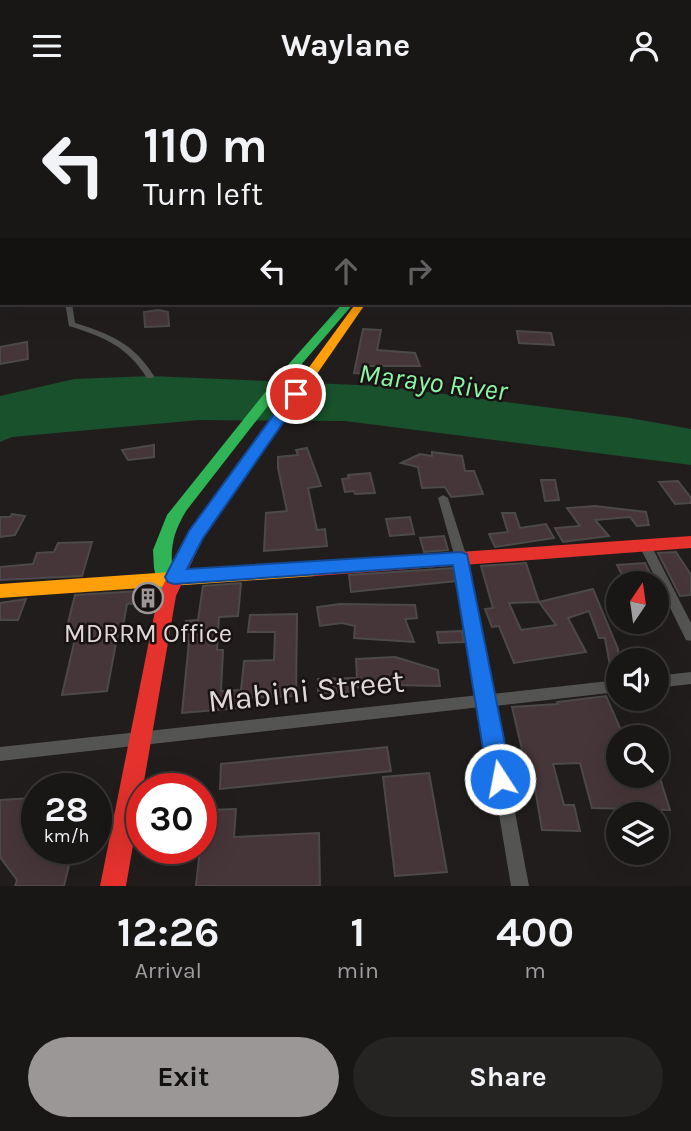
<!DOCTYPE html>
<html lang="en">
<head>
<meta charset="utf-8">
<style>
	:root { --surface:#191616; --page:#262323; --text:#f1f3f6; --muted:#9f9fa1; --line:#373535; --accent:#9c9797 }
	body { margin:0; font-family:Karla,sans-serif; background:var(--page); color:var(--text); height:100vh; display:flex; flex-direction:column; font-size:26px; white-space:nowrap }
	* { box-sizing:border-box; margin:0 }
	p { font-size:23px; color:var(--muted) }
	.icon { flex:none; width:38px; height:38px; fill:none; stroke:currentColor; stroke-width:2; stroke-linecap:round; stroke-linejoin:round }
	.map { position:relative; height:795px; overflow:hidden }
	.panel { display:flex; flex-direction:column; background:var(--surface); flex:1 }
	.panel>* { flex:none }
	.hud { position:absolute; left:0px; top:0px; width:691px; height:214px; box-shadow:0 7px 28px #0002,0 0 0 2px var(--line); background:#191616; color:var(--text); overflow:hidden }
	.needle { width:46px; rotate:13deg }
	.buttons { position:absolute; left:606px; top:480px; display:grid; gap:14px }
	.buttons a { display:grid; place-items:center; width:63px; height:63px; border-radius:50%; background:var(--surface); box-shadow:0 7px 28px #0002,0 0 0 2px var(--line); font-size:35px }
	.speed { position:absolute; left:21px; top:682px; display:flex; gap:14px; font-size:35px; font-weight:700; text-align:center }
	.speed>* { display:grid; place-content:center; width:91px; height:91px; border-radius:50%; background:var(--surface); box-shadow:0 7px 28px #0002,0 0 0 2px var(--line); line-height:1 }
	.speed small { font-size:18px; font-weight:400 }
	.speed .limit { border:10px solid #d22; background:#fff; color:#111 }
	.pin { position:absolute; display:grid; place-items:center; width:60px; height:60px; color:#fff; margin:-30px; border:4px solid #fff; border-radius:50%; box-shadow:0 2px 7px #0007 }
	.me { position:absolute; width:77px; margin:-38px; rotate:349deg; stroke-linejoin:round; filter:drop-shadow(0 0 5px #0008) }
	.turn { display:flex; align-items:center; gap:24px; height:147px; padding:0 28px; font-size:32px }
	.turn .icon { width:91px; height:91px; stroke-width:2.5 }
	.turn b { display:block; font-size:49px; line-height:60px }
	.lanes { display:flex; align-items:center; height:66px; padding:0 28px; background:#0003; justify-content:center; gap:35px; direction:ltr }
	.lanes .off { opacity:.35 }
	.eta { display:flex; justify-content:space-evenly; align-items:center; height:119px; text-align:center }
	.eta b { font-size:42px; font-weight:700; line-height:49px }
	.cta { display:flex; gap:14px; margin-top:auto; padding:14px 28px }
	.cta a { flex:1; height:80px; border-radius:42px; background:var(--accent); color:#111; font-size:28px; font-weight:700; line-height:80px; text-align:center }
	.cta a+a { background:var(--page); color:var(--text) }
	header { display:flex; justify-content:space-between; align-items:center; height:91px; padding:0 28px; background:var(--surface); font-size:32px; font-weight:700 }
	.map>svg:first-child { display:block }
	.water { fill:#18512b }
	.building { fill:#473639; stroke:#4c4949; stroke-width:2; fill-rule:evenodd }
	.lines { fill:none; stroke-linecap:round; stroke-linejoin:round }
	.street { fill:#545453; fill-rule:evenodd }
	.fast { fill:#30b455; fill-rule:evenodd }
	.slow { fill:#ff9f0a; fill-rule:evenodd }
	.jam { fill:#e5322d; fill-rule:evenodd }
	.route { fill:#1a73e8; stroke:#114b97; stroke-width:2 }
	.labels { text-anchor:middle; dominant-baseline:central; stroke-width:5; stroke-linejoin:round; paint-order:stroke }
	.poi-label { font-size:26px; fill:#dfd9d9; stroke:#191212 }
	.water-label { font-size:28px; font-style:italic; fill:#8cf6a7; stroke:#191212 }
	.near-street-label { font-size:32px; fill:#dfd9d9; stroke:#191212 }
</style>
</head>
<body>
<header><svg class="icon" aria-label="menu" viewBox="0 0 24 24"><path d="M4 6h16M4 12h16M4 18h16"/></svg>Waylane<svg class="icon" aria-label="person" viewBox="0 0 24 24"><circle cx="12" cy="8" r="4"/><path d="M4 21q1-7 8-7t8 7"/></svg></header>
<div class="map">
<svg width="691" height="795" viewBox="0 0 691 795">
	<rect width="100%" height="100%" fill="#211d1d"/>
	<!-- water -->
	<path class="water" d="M150,285l231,10 249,32 61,11v36l-346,-44 -146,-1 -187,17 -12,5v-46l74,-17z"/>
	<!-- building -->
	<g class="building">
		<path d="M158,219l10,2 1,14 -24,1 -1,-15z"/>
		<path d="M363,238l18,1 -4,20 38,3 5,13h-54l-1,8 -11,-1z"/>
		<path d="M517,240l34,2 3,12 -35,-2z"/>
		<path d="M27,251l1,17 -28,5v-17z"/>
		<path d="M154,354v12l-26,3 -6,-10z"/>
		<path d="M307,357l14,38 -13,2 9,42 8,-1 2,17 -63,5 2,-38 21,-2 -9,-43v-11l20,-2 -2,-5z"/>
		<path d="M432,361l30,4 3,15h9l9,23 -32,3 -6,-10 -23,1 -4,-21 -17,-4 19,-9 12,2z"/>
		<path d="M370,382l5,20 -20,1 -1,-3 -9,1 -3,-13 7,-1 -1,-3z"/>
		<path d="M541,389h14l4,20 -14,1z"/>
		<path d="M678,390l13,17v5l-16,1 -16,-22z"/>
		<path d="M595,415l51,6 3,13 -12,1 -7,-9 -35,3 14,16 -46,6 -8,-14 25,-2 -13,-18z"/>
		<path d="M502,422h13l5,15 26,-4 8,14 -59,9 -6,-13 19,-2z"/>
		<path d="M12,423l13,2 -10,19 -15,2v-20h10z"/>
		<path d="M410,426l4,17 -24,2 -4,-17z"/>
		<path d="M444,445l4,14 -24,2 -4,-14z"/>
		<path d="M92,451l-10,34 -82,4v-13l33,-3 4,-11 17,-1 4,-9z"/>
		<path d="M676,461l15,23v20l-11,1 -22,-43z"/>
		<path d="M526,472l13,39 54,-13 25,60v28h-6l-7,-39h-6l-10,-27 -21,7 18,34 -72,11 -15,-37 -7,1 -7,-18 8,-1 -12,-42zM539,511l17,23 -35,5 -12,-27z"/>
		<path d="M645,472l10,20h-29l-9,-18z"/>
		<path d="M454,477l2,13 -105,11 -2,-17z"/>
		<path d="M241,492l-3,33 -19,1 -2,33h6l-2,41 20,-1 3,-29 30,-1 1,-28h-27l2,-17 47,-1 -1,82 -55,2v-5l-2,15 -57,5 7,-72 -5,1 2,-21 12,-1 5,-34z"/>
		<path d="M154,499l-1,12 -26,2 -4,22 -4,1 -12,64 -45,4 15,-65 -11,1 9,-36z"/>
		<path d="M26,508l-8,21h-18v-17z"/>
		<path d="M340,513l75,1 2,13 -12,1 9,23 -60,-4 1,-12 -13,-3 -22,3 -3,-19z"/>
		<path d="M462,540l2,11 -25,1 -2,-11z"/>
		<path d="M395,566l43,13 2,16 -50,-1 -40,3v4l-32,1v-14l39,-1 -1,-19z"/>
		<path d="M606,605l18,41h-6v38h41l11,35 -78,-2 -12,-45 -27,1 11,41h10l6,26 -38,-1 -7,-42h-4l-19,-81 46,-3 -1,-2z"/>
		<path d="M387,656l4,24 -171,18 1,-25z"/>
		<path d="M429,682l18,99 -52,4 -12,-99z"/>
		<path d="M31,707l6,6v45h36l-9,37h-49l2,-6 -17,-23v-57z"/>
		<path d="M236,718l-2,28 85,-4 1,53h-124l8,-76z"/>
	</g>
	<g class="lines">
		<!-- street -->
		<g class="street">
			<path d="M65,212h7l3,20c36,11 59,21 79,53l-1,2h-6c-20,-32 -43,-41 -78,-52z"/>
			<path d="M443,404l5,3 19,60 25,136 126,-14v12l-123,14 34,180h-18l-30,-179 -481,54v-14l479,-52 -24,-137 -17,-60z"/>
			<path d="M645,450l4,1 2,3 40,78v18l-5,-1 -47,-95 2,-3z"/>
			<path d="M691,581v12l-35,4v-12z"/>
		</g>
		<!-- fast -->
		<path class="fast" d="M343,212h11l-66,77 -102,131c-18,30 -16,47 -10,81l-2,5 -7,2 -7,-2 -6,-29 -1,-18 14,-35 112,-140z"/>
		<!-- slow -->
		<g class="slow">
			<path d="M356,212h10l-74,107h-10l-2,-3z"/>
			<path d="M315,471l6,2 3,5 -3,5 -6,2 -315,22v-14z"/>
		</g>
		<!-- jam -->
		<g class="jam">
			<path d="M287,312l7,4 -91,131 -27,58 -50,290h-26l58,-290 31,-64 93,-128z"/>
			<path d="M691,445v12l-376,28 -6,-2 -3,-5 3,-5 6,-2z"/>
		</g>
	</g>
	<!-- sky -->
	<linearGradient id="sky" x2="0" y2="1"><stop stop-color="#121010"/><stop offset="0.5" stop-color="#3d404c"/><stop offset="1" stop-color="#3d404c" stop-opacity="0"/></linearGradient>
	<rect width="691" height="226" fill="url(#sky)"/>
	<!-- route -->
	<path class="route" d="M296,299l7,4 -100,144 -16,31 274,-17 6,2 45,225 -4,9 -8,3 -9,-3 -3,-9 -35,-214 -279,19 -6,-2 -3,-5 24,-46 102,-140z"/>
	<!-- icons -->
	<defs>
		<g id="building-ring" transform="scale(1.575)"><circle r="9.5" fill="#191212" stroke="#9c9797" stroke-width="1.5"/><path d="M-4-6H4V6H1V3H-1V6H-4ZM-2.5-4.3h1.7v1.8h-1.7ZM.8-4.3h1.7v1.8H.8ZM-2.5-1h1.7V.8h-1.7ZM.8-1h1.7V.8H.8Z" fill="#9c9797"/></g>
	</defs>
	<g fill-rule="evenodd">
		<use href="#building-ring" x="148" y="507"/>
	</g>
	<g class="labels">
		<!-- poi labels -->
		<g class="poi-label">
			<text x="148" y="542">MDRRM Office</text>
		</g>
		<!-- water labels -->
		<g class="water-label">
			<text transform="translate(433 291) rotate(7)">Marayo River</text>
		</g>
		<!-- near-street labels -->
		<g class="near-street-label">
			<text transform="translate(306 600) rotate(-6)">Mabini Street</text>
		</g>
	</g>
</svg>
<div class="buttons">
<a><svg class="needle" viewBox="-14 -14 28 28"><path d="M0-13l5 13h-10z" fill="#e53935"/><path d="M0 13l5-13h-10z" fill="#9f9fa1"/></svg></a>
<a><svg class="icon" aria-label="sound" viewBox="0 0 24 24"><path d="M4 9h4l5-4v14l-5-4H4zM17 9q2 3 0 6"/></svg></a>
<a><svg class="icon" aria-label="search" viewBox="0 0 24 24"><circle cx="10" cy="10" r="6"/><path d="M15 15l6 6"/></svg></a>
<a><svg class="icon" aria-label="layers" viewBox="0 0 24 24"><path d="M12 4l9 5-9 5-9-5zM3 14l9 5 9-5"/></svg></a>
</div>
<div class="speed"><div>28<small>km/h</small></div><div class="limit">30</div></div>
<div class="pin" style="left:296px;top:303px;background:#d93025"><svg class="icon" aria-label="arrive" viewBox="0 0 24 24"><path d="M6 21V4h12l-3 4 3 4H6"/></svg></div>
<svg class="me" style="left:500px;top:688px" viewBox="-20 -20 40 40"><circle r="17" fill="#1a73e8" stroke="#fff" stroke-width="3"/><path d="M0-11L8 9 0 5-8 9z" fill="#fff"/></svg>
<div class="hud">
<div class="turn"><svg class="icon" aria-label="left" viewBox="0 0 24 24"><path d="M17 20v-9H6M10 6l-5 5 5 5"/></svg><div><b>110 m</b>Turn left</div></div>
<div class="lanes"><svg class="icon" aria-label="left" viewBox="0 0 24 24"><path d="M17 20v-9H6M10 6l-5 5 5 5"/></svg><svg class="icon off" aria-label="ahead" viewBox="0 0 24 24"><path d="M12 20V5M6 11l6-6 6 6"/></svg><svg class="icon off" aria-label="right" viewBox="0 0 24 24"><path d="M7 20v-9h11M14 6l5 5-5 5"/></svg></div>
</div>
</div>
<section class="panel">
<div class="eta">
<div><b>12:26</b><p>Arrival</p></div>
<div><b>1</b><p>min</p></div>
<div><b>400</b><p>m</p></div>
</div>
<div class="cta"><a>Exit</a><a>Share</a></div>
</section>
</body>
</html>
